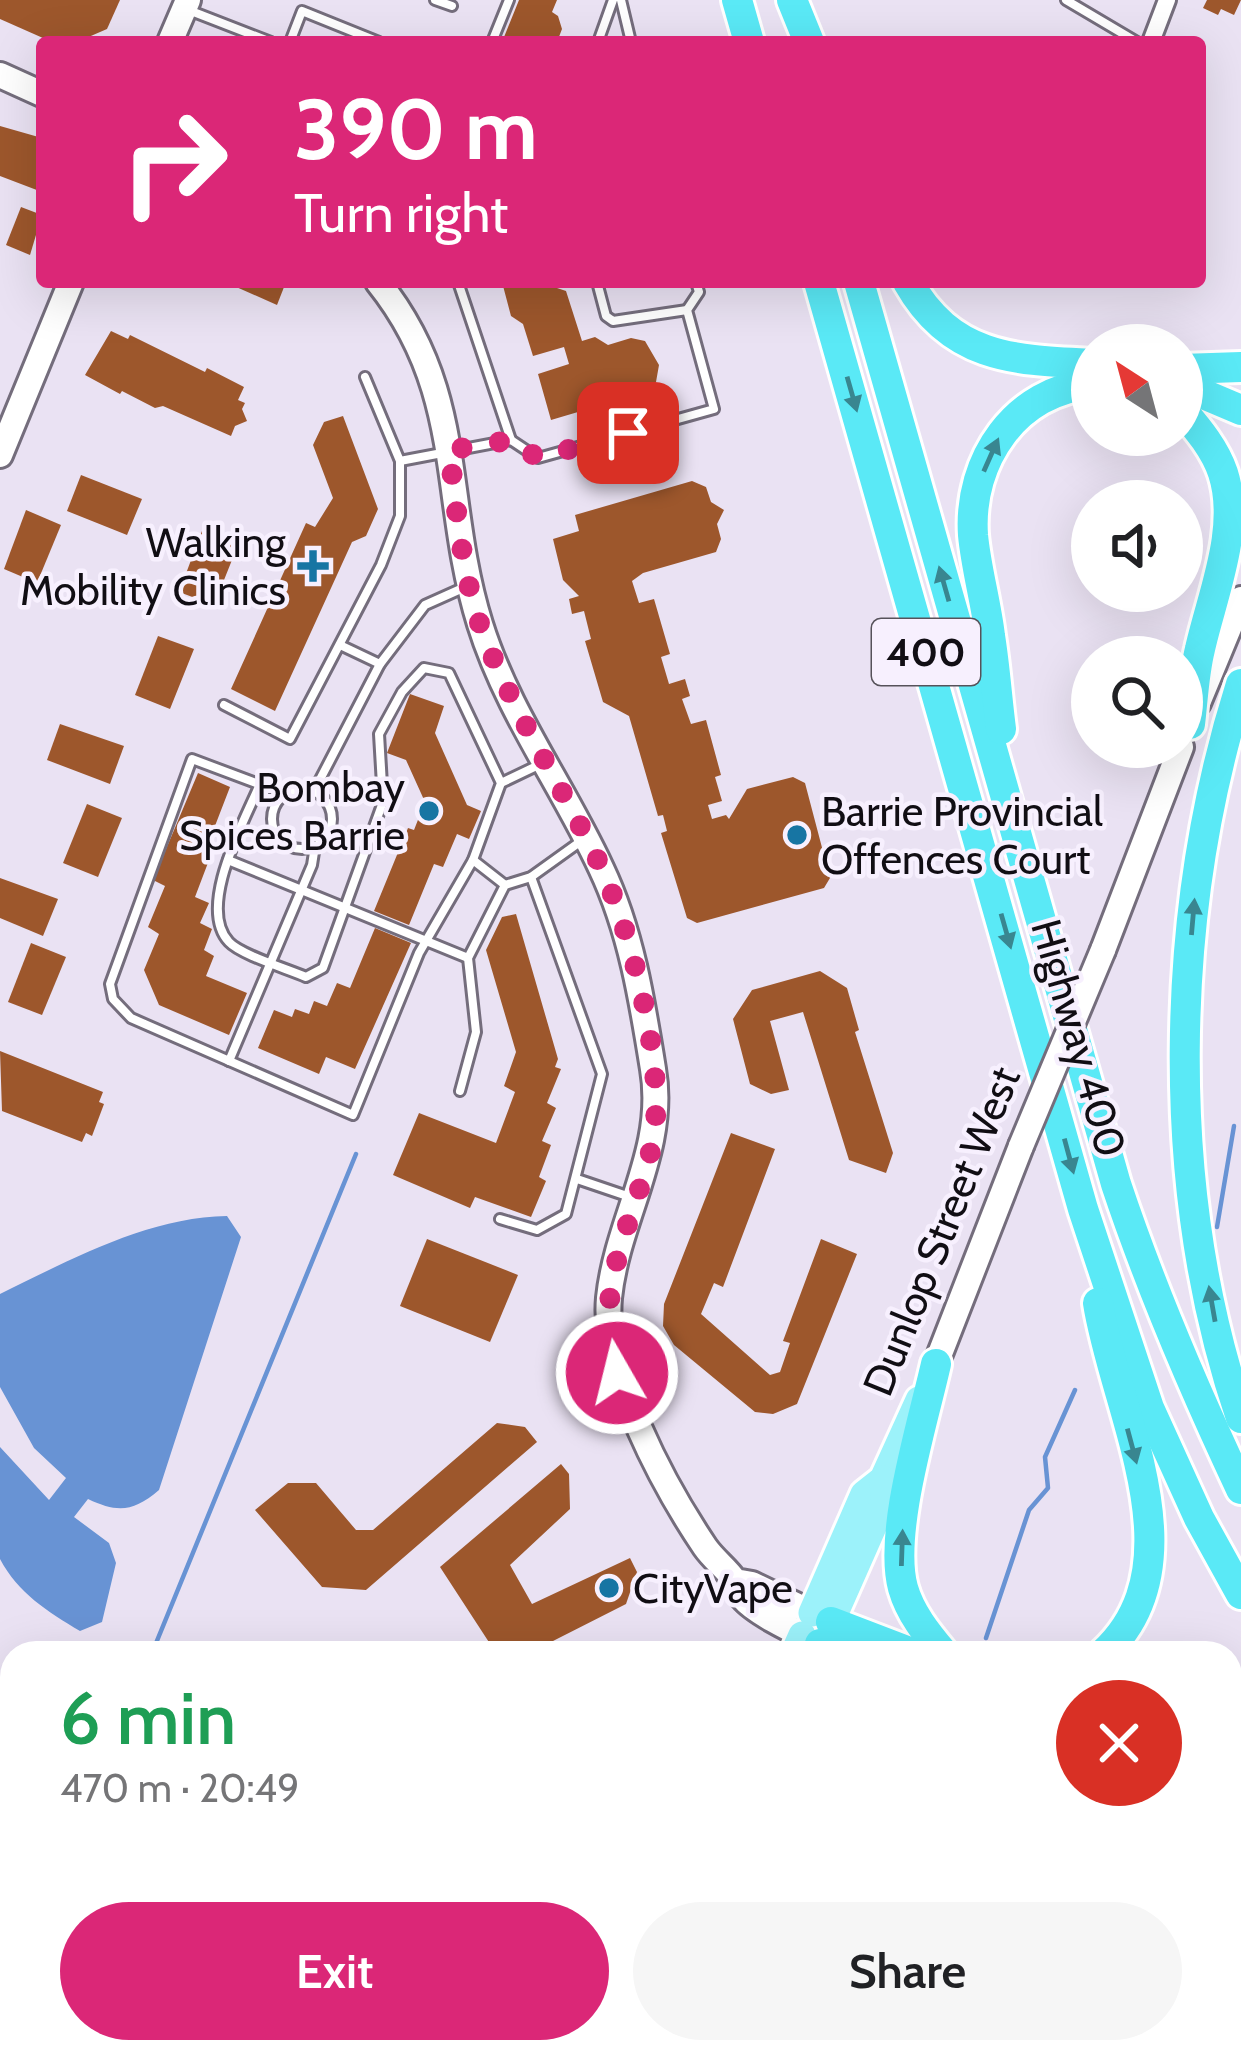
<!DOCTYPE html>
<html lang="en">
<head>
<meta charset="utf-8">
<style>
	:root { --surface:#fff; --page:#f6f6f6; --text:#202124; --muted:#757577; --accent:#db2777 }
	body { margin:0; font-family:Cabin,sans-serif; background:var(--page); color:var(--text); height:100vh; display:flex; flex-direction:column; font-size:45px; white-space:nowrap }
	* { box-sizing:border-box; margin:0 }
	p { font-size:39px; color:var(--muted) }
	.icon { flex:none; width:66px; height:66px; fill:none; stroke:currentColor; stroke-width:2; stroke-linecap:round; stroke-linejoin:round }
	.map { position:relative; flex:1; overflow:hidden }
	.sheet { position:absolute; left:0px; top:1641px; width:1242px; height:423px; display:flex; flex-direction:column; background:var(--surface); border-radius:36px 36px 0 0; box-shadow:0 12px 48px #0002 }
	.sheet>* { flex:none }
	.banner { position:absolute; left:36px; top:36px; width:1170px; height:252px; border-radius:12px; box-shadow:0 12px 48px #0002; background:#db2777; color:#fff; overflow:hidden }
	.needle { width:78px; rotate:324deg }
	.tools { position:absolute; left:1071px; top:324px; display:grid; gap:24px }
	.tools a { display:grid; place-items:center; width:132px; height:132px; border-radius:50%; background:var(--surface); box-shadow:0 12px 48px #0002; font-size:60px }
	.pin { position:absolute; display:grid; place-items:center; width:102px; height:102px; color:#fff; margin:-51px; border-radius:24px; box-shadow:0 6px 18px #0006 }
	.me { position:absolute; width:132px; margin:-66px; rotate:352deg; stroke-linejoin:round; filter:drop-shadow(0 0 9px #0008) }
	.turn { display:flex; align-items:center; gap:42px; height:252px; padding:0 60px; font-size:54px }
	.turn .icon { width:156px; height:156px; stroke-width:2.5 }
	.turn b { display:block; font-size:84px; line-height:102px }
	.round { display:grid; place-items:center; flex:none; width:126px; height:126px; border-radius:63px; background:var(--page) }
	.overview { display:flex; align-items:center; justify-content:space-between; height:204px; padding:0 60px }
	h1 { font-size:72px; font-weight:600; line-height:90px; color:#1e9e55 }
	.button { display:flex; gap:24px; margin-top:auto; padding:24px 60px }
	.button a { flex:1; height:138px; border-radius:72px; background:var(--accent); color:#fff; font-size:48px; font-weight:600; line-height:138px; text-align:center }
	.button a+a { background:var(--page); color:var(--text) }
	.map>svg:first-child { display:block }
	.water { fill:#6893d4 }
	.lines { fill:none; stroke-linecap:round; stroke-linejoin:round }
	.stream { stroke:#6893d4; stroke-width:4.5 }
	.building { fill:#9d572c }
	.lane-casing { stroke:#746d7c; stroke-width:14 }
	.street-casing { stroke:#746d7c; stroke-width:22 }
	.secondary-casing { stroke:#746d7c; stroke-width:30 }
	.primary-casing { stroke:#fff; stroke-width:33 }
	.highway-casing { stroke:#fff; stroke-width:36 }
	.lane { stroke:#fff; stroke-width:8 }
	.street { stroke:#fff; stroke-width:16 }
	.secondary { stroke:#fff; stroke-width:24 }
	.primary { stroke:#9cf2fa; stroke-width:27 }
	.highway { stroke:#5ae9f6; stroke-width:30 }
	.secondary-bridge-casing { stroke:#746d7c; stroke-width:30; stroke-linecap:butt }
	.secondary-bridge { stroke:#fff; stroke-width:24 }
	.oneway { fill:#398690 }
	.route { stroke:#db2777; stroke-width:21; stroke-dasharray:0 37.8 }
	.poi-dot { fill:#1775a3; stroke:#f7f0fe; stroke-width:4.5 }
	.labels { text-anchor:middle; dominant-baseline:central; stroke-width:9; stroke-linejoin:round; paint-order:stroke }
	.shield { fill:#f7f0fe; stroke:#56525a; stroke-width:3 }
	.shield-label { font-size:39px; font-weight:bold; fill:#110e14 }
	.poi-label { font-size:42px; fill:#110e14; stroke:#f7f0fe; text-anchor:end }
	.street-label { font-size:42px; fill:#110e14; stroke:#f7f0fe }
</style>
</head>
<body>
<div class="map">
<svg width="1241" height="2062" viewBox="0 0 1241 2062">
	<rect width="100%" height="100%" fill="#eae2f3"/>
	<!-- water -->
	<path class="water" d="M227,1216l14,21 -82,253c-26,22 -41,23 -71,9l-14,18 35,26 7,20 -14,59 -22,9c-32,-19 -62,-38 -80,-72v-112l49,53 17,-22 -32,-30 -34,-61v-93c70,-34 148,-77 227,-78z"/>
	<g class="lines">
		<!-- stream -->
		<g class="stream">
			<path d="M1217,1227l17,-101"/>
			<path d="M986,1638l43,-128 19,-22 -3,-31 30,-67"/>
			<path d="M152,1653l204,-499"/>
			<path d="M0,2023l12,-29"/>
		</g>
	</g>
	<!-- building -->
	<g class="building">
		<path d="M0,0h120l-13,29 -30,13h-25l-52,-23z"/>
		<path d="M519,0h38l-5,12 6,4 4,13 -5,13h-55z"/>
		<path d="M1207,0h34l-7,15 -13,-6 -3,6 -15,-7z"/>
		<path d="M0,126l42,12v54l-42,-16z"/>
		<path d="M21,207l21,8 -12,40 -24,-10z"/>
		<path d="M225,282h61l-9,23z"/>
		<path d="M502,282h51l1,5 12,4 16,50 13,-4 13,8 23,-7 14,3 14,24 -3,17 -14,11 -91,27 -13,-46 31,-10 -5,-17 -31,9 -10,-32 -12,-8z"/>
		<path d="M111,331l17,8 2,-4 75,37 2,-4 37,19 -6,13 7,3 -3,6 5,12 -12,5 -4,10 -68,-30 -8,2 -33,-17 -2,3 -35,-19z"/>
		<path d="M343,416l35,93 -12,27 -14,6 -77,169 -44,-22 75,-166 9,4 18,-29 -20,-53 11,-23z"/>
		<path d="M81,475l61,24 -15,36 -60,-24z"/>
		<path d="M692,481l14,6 5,15 13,8 -7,14 4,15 -5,13 -73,21 -11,8 7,22 15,-4 16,55 -9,3 8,27 16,-5 5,17 -8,3 9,25 15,-4 15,55 -6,2 7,24 -14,4 4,14 14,-4 3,4 18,-30 46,-12 12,6 25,95 -6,10 -127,35 -10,-5 -26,-85 6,-2 -4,-16 -5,1 -29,-100 -26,-14 -18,-61 6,-2 -7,-28 -12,3 -3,-15 10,-3 -16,-16 -10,-41 26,-8 -4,-16z"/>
		<path d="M26,510l35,15 -24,58 -33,-14z"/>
		<path d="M202,531l36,14 -24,60 -35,-13z"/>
		<path d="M158,636l36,13 -24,60 -35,-14z"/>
		<path d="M410,694l34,12 -9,27 32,72 14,6 -12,28 -12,-5 -14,33 -9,-3 -25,61 -35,-14 34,-83 6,2 11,-28 -19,-42 -19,-7z"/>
		<path d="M60,724l64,22 -14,38 -63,-24z"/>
		<path d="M198,773l32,14 -22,57 6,3 -19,50 14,6 -9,20 12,6 -8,21 10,6 -8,20 41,17 -18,42 -70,-30 -15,-35 15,-36 -11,-7 17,-41 -12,-6z"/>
		<path d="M87,804l35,14 -24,59 -35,-14z"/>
		<path d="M0,878l58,21 -15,37 -43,-18z"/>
		<path d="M516,914l42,145 -3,8 6,2 -14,34 9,5 -14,33 9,4 -12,32 7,4 -15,36 -56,-20 -5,11 -77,-33 26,-62 77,30 19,-51 -11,-6 12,-34 -30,-102 16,-33z"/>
		<path d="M375,928l36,15 -56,126 -29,-12 -7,17 -61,-26 16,-38 18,7 3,-8 14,5 5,-13 13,5 10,-23 13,5z"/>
		<path d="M31,943l35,14 -24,58 -34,-13z"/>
		<path d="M820,971l27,17 12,42 -4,2 38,121 -7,20 -37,-13 -46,-148 -33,9 19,69 -18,4 -21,-10 -17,-65 19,-29z"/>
		<path d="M0,1051l103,41 -4,10 5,2 -12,32 -6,-3 -4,9 -80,-31z"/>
		<path d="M731,1133l44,16 -52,138 -9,-4 -13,31 69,61 10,-3 10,-29 -7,-2 38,-102 36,15 -60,150 -24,10 -18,-2 -81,-67 -11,-19 1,-22z"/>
		<path d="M427,1239l91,36 -28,67 -90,-36z"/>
		<path d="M497,1423l28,4 12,15 -171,148 -44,-3 -67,-77 33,-27h28l40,47h17z"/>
		<path d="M561,1464l8,10 1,35 -60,56 22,39 98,-46 7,14 -11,32 -73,37 6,12h-63l-56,-86z"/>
		<path d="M1230,1949l11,5v101l-11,-4z"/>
		<path d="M368,2052h65l25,10h-80l-7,-3z"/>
	</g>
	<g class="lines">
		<!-- lane casing -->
		<g class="lane-casing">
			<g id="lane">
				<path d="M435,0l17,6"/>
				<path d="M621,0l10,42"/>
				<path d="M1066,0l71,42"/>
				<path d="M191,11l80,31"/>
				<path d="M290,42l12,-31 77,31"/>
				<path d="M492,42l17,-42"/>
				<path d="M598,42l15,-42"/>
				<path d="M597,282l9,34 7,5 74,-11"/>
				<path d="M365,377l35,84 111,-21 -53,-158"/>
				<path d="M511,440l27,18 176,-49 -27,-99 12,-18 -3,-10"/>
				<path d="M340,645l40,19 45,-59 38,-17"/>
				<path d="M224,705l66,34 91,-174 19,-49v-55"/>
				<path d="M501,783l42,-20"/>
				<path d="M260,784c-15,36 -64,123 -31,158 12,13 59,27 77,35l17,-9 60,-166 -4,-68 23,-42 22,-24 25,5 52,110 -28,77 -54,93 -66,162 -222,-97 -18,-19 -3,-15 82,-225 93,35"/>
				<circle cx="302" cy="819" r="30"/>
				<path d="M314,791l66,-127"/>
				<path d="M228,860l240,98"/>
				<path d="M473,860l32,25"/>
				<path d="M229,1061l83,-196 3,-19"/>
				<path d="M460,1091l16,-59 -8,-74 37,-73 26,-8 53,-38"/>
				<path d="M577,1179l56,19"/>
				<path d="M500,1219l37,11 29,-16 36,-140 -71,-197"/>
				<path d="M278,2052l10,6 12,-6"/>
				<path d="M363,2052l9,10"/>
				<path d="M499,2052l22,10"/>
				<path d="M572,2062l3,-10"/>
				<path d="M860,2062l7,-10"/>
			</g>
		</g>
		<!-- street casing -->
		<g class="street-casing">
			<g id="street">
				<path d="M1151,42l16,-42"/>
				<path d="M141,2057l1,5"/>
			</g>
		</g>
		<!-- secondary casing -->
		<g class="secondary-casing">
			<g id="secondary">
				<path d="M170,42l18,-42"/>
				<path d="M0,75l42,19"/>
				<path d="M378,282c89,111 63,217 102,342 27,87 83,162 121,244 30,63 41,132 52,201 14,81 -36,150 -44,229 -7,74 55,188 96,249 9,13 22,22 30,34 3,5 4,12 8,17 13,16 57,36 77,46l11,-22 -79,-38 -17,-3"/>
				<path d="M0,455l71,-173"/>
				<path d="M1198,703l43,-104"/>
				<path d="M1103,950l78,-203"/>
				<path d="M936,1364l85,-218"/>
			</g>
		</g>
		<!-- primary casing -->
		<g class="primary-casing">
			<g id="primary">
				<path d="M812,1613l52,-119 19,-15 36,-79"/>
				<path d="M831,1622l53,-120 -1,-23"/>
				<path d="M794,1653l8,-18"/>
				<path d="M643,2062l4,-10"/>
			</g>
		</g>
		<!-- highway casing -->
		<g class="highway-casing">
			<g id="highway">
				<path d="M737,0l12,42"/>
				<path d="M792,0l17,42"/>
				<path d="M819,282l264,927 66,199 50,110 42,76"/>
				<path d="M859,282l257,902c35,105 78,205 125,305"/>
				<path d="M908,282c43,76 104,78 184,82"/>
				<path d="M1182,369l59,-2"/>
				<path d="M1182,385l59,25"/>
				<path d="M1182,410c16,19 33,39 41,63 18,56 -11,122 -23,176 -6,24 -7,50 -10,75"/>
				<path d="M1241,684c-72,228 -78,505 0,734"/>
				<path d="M1001,729c-4,-31 -6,-62 -11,-93 -4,-34 -14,-68 -17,-101 -5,-75 43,-145 119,-151"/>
				<path d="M1098,1303c17,109 103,260 6,350"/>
				<path d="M936,1364c-13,58 -48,169 -33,224 7,25 24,46 40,65"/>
				<path d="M831,1622l81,31"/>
				<path d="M820,1644l20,9"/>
				<path d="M1230,1719l11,7"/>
			</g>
		</g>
		<!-- lane -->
		<use href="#lane" class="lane"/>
		<!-- street -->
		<use href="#street" class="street"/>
		<!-- secondary -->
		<use href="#secondary" class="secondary"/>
		<!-- primary -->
		<use href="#primary" class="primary"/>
		<!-- highway -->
		<use href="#highway" class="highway"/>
		<!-- secondary-bridge casing -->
		<g class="secondary-bridge-casing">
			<path id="secondary-bridge" d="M1021,1146l82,-196"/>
		</g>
		<!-- secondary-bridge -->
		<use href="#secondary-bridge" class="secondary-bridge"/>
	</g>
	<!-- one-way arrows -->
	<defs><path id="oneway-solid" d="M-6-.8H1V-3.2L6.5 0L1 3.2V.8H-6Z" transform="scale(3)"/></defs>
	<g class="oneway">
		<use href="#oneway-solid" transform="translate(852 394) rotate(74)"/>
		<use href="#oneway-solid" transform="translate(991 455) rotate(-66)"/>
		<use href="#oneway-solid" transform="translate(944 584) rotate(-106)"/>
		<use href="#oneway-solid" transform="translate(1193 917) rotate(-85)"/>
		<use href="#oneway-solid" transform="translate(1006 931) rotate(74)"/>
		<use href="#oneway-solid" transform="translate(1069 1156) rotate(75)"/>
		<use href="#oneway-solid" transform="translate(1212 1304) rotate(-100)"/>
		<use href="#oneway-solid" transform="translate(1132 1446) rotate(75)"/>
		<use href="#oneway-solid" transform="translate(902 1548) rotate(-88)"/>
	</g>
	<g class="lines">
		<!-- route -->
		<path class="route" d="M617,1373c-26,-87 17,-149 36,-231 4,-19 3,-44 2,-63 -4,-62 -28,-156 -54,-212 -38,-80 -88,-154 -119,-237 -21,-57 -25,-121 -33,-180l62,-10 27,18 90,-25"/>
	</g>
	<!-- markers -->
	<g class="poi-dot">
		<path d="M307 548h12v12h12v12h-12v12h-12v-12h-12v-12h12z"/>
		<circle cx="429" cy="811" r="12"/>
		<circle cx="797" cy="835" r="12"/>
		<circle cx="609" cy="1588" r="12"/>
	</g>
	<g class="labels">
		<!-- shield labels -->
		<rect class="shield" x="872" y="619" width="108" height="66" rx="9"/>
		<g class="shield-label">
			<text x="926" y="652">400</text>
		</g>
		<!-- poi labels -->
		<g class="poi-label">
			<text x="286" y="542">Walking<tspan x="286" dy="48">Mobility Clinics</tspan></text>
			<text x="405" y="787">Bombay<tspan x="405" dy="48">Spices Barrie</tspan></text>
			<text x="821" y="811" text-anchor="start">Barrie Provincial<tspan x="821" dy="48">Offences Court</tspan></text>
			<text x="633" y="1588" text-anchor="start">CityVape</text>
		</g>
		<!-- street labels -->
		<g class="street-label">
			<text transform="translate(1079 1038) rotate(74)">Highway 400</text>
			<text transform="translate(941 1231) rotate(-68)">Dunlop Street West</text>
		</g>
	</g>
</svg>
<div class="tools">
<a><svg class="needle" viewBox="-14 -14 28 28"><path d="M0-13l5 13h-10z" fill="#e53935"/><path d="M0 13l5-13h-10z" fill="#757577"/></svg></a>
<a><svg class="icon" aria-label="sound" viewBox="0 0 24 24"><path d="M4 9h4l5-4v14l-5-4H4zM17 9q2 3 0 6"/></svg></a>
<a><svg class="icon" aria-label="search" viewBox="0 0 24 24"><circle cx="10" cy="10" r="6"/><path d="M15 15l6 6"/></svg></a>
</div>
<div class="pin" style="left:628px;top:433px;background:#d93025"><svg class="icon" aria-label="arrive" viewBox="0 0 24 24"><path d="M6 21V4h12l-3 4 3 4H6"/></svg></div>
<svg class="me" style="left:617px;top:1373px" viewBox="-20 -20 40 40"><circle r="17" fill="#db2777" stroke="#fff" stroke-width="3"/><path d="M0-11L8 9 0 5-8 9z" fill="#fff"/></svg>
<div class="banner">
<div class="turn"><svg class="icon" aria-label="right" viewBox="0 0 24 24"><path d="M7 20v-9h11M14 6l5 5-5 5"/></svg><div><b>390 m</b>Turn right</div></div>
</div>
<section class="sheet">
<div class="overview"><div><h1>6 min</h1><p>470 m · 20:49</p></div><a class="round" style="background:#d93025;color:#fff"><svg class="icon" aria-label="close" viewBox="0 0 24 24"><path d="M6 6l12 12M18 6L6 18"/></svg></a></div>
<div class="button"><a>Exit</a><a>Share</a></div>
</section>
</div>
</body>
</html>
